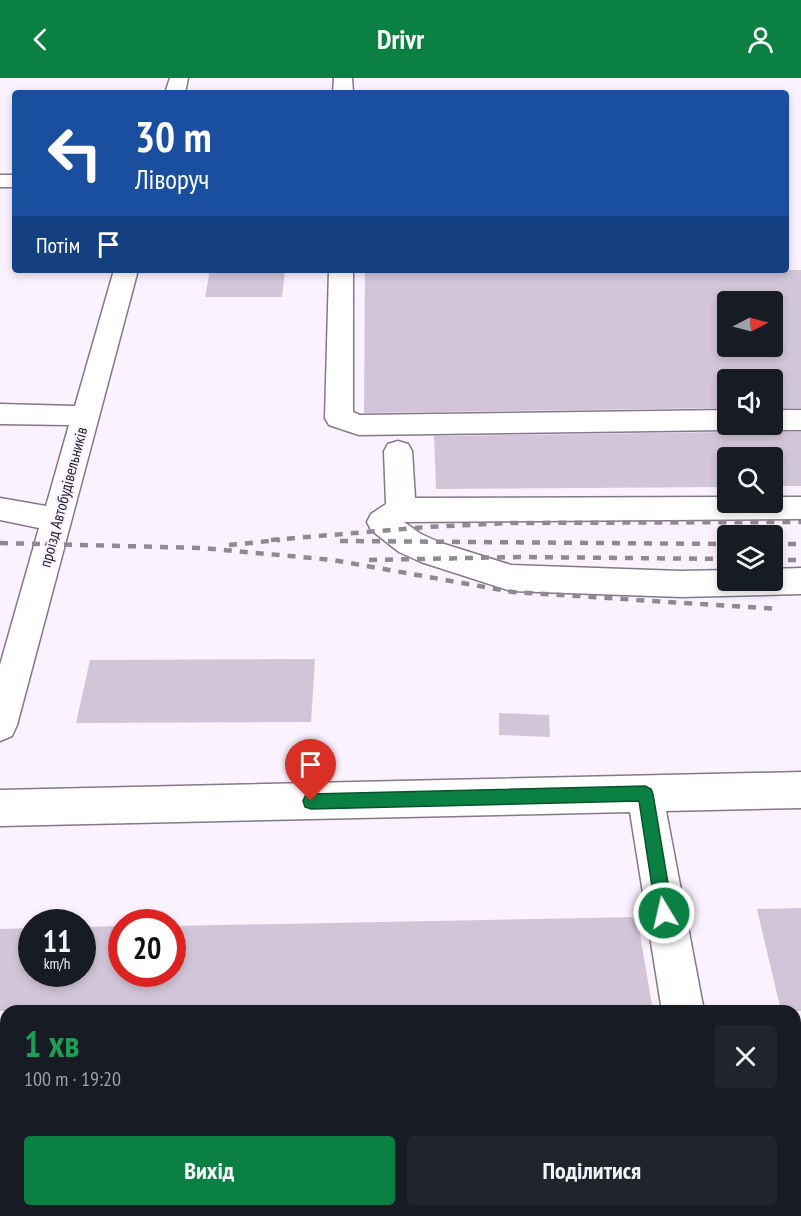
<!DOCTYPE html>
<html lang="uk">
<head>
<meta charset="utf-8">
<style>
	:root { --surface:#171b24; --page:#20242c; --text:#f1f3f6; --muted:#9ea1a6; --accent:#0b8043 }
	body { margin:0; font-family:"PT Sans Narrow",sans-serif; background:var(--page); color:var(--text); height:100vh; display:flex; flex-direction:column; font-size:22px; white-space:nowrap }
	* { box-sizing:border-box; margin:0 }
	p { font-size:20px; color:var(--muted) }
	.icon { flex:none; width:33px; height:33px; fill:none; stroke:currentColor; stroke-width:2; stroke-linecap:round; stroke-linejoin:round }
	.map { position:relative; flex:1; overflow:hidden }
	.sheet { position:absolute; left:0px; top:927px; width:801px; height:212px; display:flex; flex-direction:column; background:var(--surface); border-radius:18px 18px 0 0; box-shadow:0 3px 9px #0003 }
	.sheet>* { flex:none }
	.hud { position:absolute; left:12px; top:12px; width:777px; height:183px; border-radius:6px; box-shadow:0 3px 9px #0003; background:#1a4fa0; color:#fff; overflow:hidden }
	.needle { width:39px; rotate:84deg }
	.tools { position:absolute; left:717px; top:213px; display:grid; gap:12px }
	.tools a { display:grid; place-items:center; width:66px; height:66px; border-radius:6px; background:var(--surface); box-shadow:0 3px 9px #0003; font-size:30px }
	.speed { position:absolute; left:18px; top:831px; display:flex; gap:12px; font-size:30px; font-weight:700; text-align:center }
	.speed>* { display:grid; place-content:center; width:78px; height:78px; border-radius:50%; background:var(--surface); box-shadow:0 3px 9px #0003; line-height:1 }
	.speed small { font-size:15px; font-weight:400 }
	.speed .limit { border:9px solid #d22; background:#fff; color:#111 }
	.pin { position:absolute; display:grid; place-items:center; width:51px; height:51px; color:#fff; margin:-62px -26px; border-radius:50% 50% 50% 0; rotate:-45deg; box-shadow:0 0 6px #0007 }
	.pin .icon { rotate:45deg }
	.me { position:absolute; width:66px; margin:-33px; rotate:351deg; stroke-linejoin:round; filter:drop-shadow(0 0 4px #0008) }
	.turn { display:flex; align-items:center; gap:21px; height:126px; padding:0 24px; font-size:27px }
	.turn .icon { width:78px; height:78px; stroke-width:2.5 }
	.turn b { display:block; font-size:42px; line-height:51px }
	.then { display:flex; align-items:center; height:57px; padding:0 24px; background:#0003; gap:12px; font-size:22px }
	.round { display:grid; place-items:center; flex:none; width:63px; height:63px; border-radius:6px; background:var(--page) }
	.headline { display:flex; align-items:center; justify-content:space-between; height:102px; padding:0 24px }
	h1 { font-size:36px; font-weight:600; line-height:45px; color:#1e9e55 }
	.button { display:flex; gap:12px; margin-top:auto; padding:12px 24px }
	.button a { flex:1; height:69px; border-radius:6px; background:var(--accent); color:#fff; font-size:24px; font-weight:600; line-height:69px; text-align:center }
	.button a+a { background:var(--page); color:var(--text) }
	header { display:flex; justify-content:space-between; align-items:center; height:78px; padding:0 24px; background:var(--accent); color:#fff; font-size:27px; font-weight:600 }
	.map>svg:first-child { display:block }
	.building { fill:#d2c5d9; fill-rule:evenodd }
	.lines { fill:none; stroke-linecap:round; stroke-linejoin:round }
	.minor-casing { stroke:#84788a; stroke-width:3 }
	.minor { fill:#fff; fill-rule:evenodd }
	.rail { stroke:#908993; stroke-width:4.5; stroke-dasharray:8 8; stroke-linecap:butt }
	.route { fill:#0b8043; stroke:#07532c; stroke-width:1.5 }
	.labels { text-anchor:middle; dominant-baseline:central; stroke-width:4.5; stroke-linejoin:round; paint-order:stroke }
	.street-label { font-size:16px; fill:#231e25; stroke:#faf2fe }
</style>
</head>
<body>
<header><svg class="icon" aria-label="back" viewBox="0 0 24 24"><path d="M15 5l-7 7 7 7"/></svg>Drivr<svg class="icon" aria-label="person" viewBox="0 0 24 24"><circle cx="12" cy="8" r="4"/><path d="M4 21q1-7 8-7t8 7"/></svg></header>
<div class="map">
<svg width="801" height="1138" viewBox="0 0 801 1138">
	<rect width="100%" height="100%" fill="#faf2fe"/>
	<!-- building -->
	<g class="building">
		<path d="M210,192h75l-3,27h-77z"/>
		<path d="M365,192h436v138h-29v-28h-44v28l-364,5zM728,224h44v44h-44z"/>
		<path d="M740,348h19l2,3 11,3h29v54h-29v-28h-44v29l-292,2 -2,-53 294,-4z"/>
		<path d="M315,581l-4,63 -235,1 14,-63z"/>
		<path d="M499,635l50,2 1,22 -51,-2z"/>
		<path d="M801,830v103h-20l-24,-102z"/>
		<path d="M637,839l16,94h-653v-82l32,-1v46h50v-47l40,-1v48h50v-48z"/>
	</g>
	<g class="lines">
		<!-- minor casing -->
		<g class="minor-casing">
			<g id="minor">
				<path d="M170,0h18l-3,15h-20z"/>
				<path d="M334,0h18l1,15h-20z"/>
				<rect x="0" y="97" width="15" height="12"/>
				<path d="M114,192h24l-121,455 -5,11 -12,5v-76l39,-137 -39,-8v-22l46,8 23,-81 -69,-1v-20l75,2z"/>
				<path d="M329,192h24v142l7,3 368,-5v14h11l-11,6 -369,5 -30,-10 -4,-7z"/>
				<path d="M772,332h29v20h-29l-10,-3 -1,-3h11z"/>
				<path d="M398,363l10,3 4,7 3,47 313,-1v5h44v-5h29v22l-397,3 17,12 20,9 70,22 170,6 47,-1v10h44v-11l29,-1v26l-120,3 -170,-6 -90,-29 -22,-10 -28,-22 -4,-8 4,-8 15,-10 -2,-53 4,-7z"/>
				<path d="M801,694v36l-135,3 38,200h-42l-32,-199 -630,14v-36z"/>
				<path d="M700,1132h47l1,6h-48z"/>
			</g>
		</g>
		<!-- minor -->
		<use href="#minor" class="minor"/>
		<!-- rail -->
		<g class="rail">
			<path d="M271,462l156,-13 82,-4 292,-1"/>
			<path d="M340,463l388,3"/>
			<path d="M0,465l202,5 131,12 180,32 266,17"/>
			<path d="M772,466h29"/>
			<path d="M229,467l51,-5"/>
			<path d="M369,482l151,-3 208,2"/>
			<path d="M772,482h29"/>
		</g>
	</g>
	<!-- route -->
	<path class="route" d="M645,708l6,3 2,5 20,119 -3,5 -6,3 -5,-3 -3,-5 -17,-112 -328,8 -6,-2 -2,-6 2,-5 6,-2z"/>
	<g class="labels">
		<!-- street labels -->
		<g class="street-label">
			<text transform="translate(63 419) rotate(-75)">проїзд Автобудівельників</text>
		</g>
	</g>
</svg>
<div class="tools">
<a><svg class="needle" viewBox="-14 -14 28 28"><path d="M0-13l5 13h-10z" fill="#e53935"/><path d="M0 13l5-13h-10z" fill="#9ea1a6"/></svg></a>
<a><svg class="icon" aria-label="sound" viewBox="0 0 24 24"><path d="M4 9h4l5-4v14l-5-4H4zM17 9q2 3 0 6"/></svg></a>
<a><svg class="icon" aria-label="search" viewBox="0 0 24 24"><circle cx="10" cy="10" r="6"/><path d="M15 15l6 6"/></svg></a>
<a><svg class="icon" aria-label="layers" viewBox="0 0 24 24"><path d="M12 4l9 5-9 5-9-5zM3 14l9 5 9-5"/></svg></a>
</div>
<div class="speed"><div>11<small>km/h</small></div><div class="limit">20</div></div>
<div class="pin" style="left:311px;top:723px;background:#d93025"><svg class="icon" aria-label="arrive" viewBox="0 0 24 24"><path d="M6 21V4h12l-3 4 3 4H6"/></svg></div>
<svg class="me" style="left:664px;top:835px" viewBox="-20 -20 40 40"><circle r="17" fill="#0b8043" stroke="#fff" stroke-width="3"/><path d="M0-11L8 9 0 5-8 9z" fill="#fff"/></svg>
<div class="hud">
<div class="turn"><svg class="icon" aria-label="left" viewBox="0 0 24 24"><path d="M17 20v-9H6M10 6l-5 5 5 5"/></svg><div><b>30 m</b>Ліворуч</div></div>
<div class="then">Потім<svg class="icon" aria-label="arrive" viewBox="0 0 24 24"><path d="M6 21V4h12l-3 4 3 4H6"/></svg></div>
</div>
<section class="sheet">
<div class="headline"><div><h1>1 хв</h1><p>100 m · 19:20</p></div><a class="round"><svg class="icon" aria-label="close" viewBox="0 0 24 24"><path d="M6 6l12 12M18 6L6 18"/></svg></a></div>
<div class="button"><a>Вихід</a><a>Поділитися</a></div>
</section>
</div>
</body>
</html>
